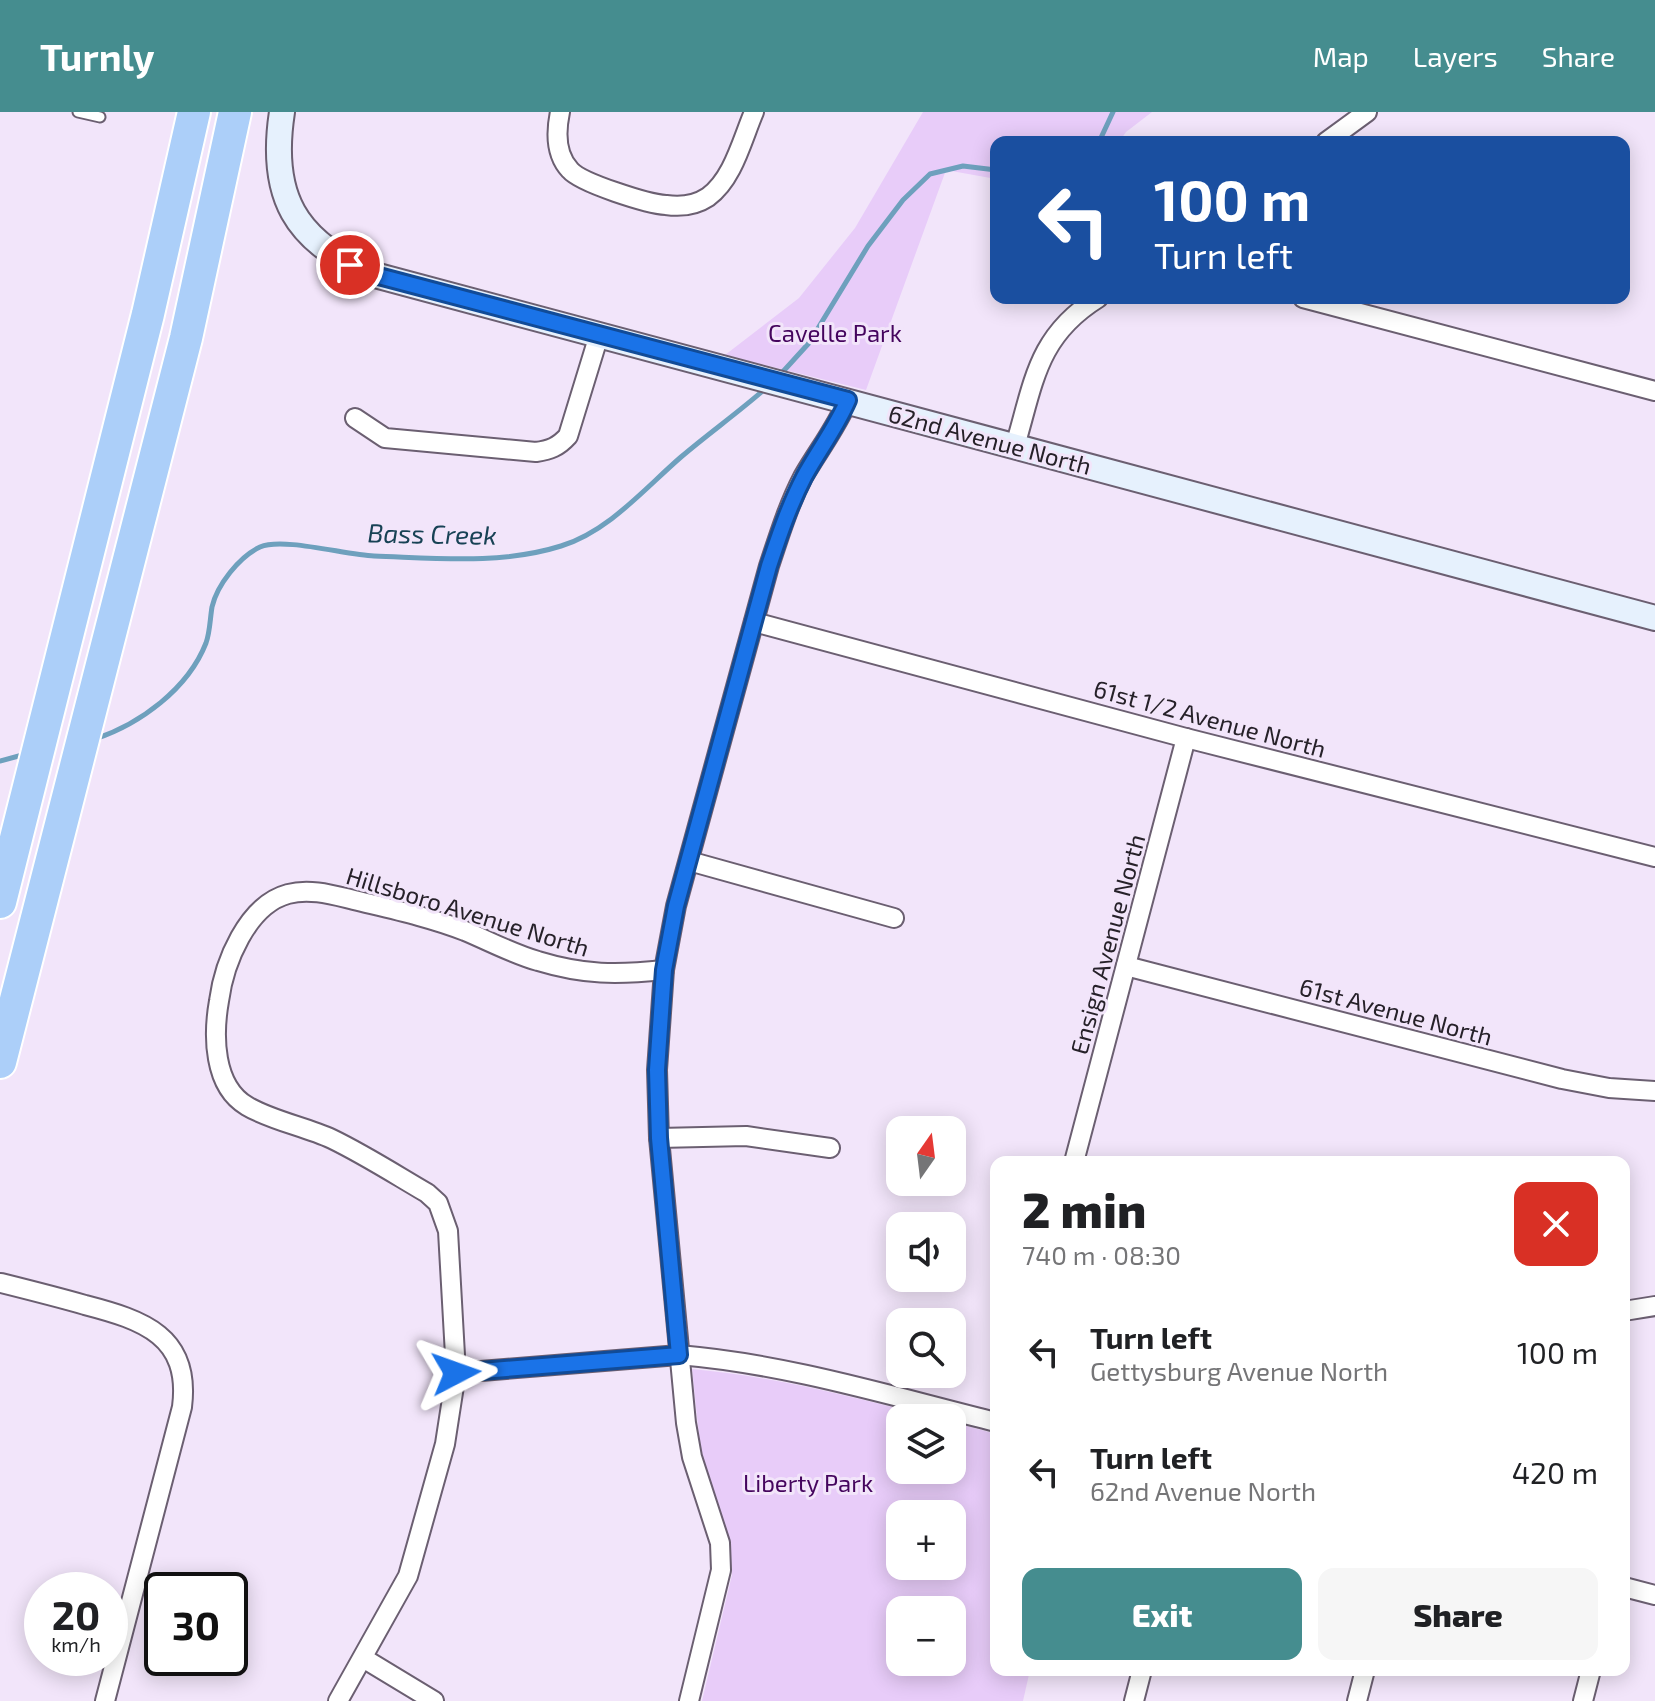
<!DOCTYPE html>
<html lang="en">
<head>
<meta charset="utf-8">
<style>
	:root { --surface:#fff; --page:#f6f6f6; --text:#202124; --muted:#757577; --accent:#458d8f }
	body { margin:0; font-family:"Exo 2",sans-serif; background:var(--page); color:var(--text); height:100vh; display:flex; flex-direction:column; font-size:30px; white-space:nowrap }
	* { box-sizing:border-box; margin:0 }
	p { font-size:26px; color:var(--muted) }
	.icon { flex:none; width:44px; height:44px; fill:none; stroke:currentColor; stroke-width:2; stroke-linecap:round; stroke-linejoin:round }
	.map { position:relative; flex:1; overflow:hidden }
	.drawer { position:absolute; left:990px; top:1044px; width:640px; height:520px; display:flex; flex-direction:column; background:var(--surface); border-radius:16px; box-shadow:0 4px 20px #0003 }
	.drawer>* { flex:none }
	.banner { position:absolute; left:990px; top:24px; width:640px; height:168px; border-radius:16px; box-shadow:0 4px 20px #0003; background:#1a4fa0; color:#fff; overflow:hidden }
	.needle { width:52px; rotate:14deg }
	.controls { position:absolute; left:886px; top:1004px; display:grid; gap:16px }
	.controls a { display:grid; place-items:center; width:80px; height:80px; border-radius:16px; background:var(--surface); box-shadow:0 4px 20px #0003; font-size:40px }
	.speed { position:absolute; left:24px; top:1460px; display:flex; gap:16px; font-size:40px; font-weight:700; text-align:center }
	.speed>* { display:grid; place-content:center; width:104px; height:104px; border-radius:50%; background:var(--surface); box-shadow:0 4px 20px #0003; line-height:1 }
	.speed small { font-size:20px; font-weight:400 }
	.speed .limit { border:4px solid #111; border-radius:12px; background:#fff; color:#111 }
	.pin { position:absolute; display:grid; place-items:center; width:68px; height:68px; color:#fff; margin:-34px; border:4px solid #fff; border-radius:50%; box-shadow:0 2px 8px #0007 }
	.me { position:absolute; width:88px; margin:-44px; rotate:86deg; stroke-linejoin:round; filter:drop-shadow(0 0 6px #0008) }
	.turn { display:flex; align-items:center; gap:28px; height:168px; padding:0 32px; font-size:36px }
	.turn .icon { width:104px; height:104px; stroke-width:2.5 }
	.turn b { display:block; font-size:56px; line-height:68px }
	.round { display:grid; place-items:center; flex:none; width:84px; height:84px; border-radius:16px; background:var(--page) }
	.overview { display:flex; align-items:center; justify-content:space-between; height:136px; padding:0 32px }
	h1 { font-size:48px; font-weight:800; line-height:60px }
	.cta { display:flex; gap:16px; margin-top:auto; padding:16px 32px }
	.cta a { flex:1; height:92px; border-radius:16px; background:var(--accent); color:#fff; font-size:32px; font-weight:800; line-height:92px; text-align:center }
	.cta a+a { background:var(--page); color:var(--text) }
	ul { padding:0; list-style:none }
	li { display:flex; align-items:center; gap:24px; height:120px; padding:0 32px }
	li div { flex:1 }
	li b { display:block; font-size:30px }
	li em { font-style:normal }
	header { display:flex; align-items:center; gap:48px; box-sizing:border-box; height:112px; padding:0 40px; background:var(--accent); color:#fff }
	header strong { font-size:38px }
	nav { display:flex; gap:44px; margin-inline-start:auto; font-size:28px }
	.map>svg:first-child { display:block }
	.green { fill:#e8ccf9; fill-rule:evenodd }
	.lines { fill:none; stroke-linecap:round; stroke-linejoin:round }
	.stream { stroke:#6ea0bd; stroke-width:5 }
	.lane-casing { stroke:#6b5f71; stroke-width:13 }
	.street-casing { stroke:#6b5f71; stroke-width:22 }
	.secondary-casing { stroke:#6b5f71; stroke-width:28 }
	.highway-casing { stroke:#fff; stroke-width:36 }
	.lane { stroke:#fff; stroke-width:9 }
	.street { stroke:#fff; stroke-width:18 }
	.secondary { stroke:#e6f1fd; stroke-width:24 }
	.highway { stroke:#accff9; stroke-width:32 }
	.route-casing { stroke:#114b97; stroke-width:20 }
	.route { stroke:#1a73e8; stroke-width:14 }
	.labels { text-anchor:middle; dominant-baseline:central; stroke-width:6; stroke-linejoin:round; paint-order:stroke }
	.park-label { font-size:24px; fill:#45055e; stroke:#f2e5fa }
	.street-label { font-size:24px; fill:#262129; stroke:#f2e5fa }
	.water-label { font-size:26px; font-style:italic; fill:#184255; stroke:#f2e5fa }
</style>
</head>
<body>
<header>
<strong>Turnly</strong>
<nav><a>Map</a><a>Layers</a><a>Share</a></nav>
</header>
<div class="map">
<svg width="1655" height="1589" viewBox="0 0 1655 1589">
	<rect width="100%" height="100%" fill="#f2e5fa"/>
	<!-- green -->
	<g class="green">
		<path d="M923,0h229l-26,20 -7,10h-123v37l-50,-9 -80,220 -141,-35 74,-57 56,-70z"/>
		<path d="M692,1257c86,8 160,28 243,49h-35v52h52v-48l44,12v236h34l-7,31h-321l30,-126 -4,-39 -27,-82zM900,1402h52v52h-52zM900,1498h52v52h-52z"/>
	</g>
	<g class="lines">
		<!-- stream -->
		<g class="stream">
			<path d="M1099,30l14,-30"/>
			<path d="M779,264l30,-33 59,-97 35,-46 27,-26 33,-8 33,4"/>
			<path d="M95,627c45,-15 93,-50 111,-96 4,-11 4,-24 6,-36 5,-22 27,-50 48,-60 23,-10 86,8 114,9 61,2 127,9 187,-10 48,-15 83,-57 120,-89 28,-24 58,-45 85,-69"/>
			<path d="M0,649l26,-7"/>
		</g>
		<!-- lane casing -->
		<g class="lane-casing">
			<path id="lane" d="M78,0l22,5"/>
		</g>
		<!-- street casing -->
		<g class="street-casing">
			<g id="street">
				<path d="M560,0c-4,19 -5,42 10,58 11,13 78,34 96,35 14,2 30,0 42,-8 25,-18 34,-57 46,-85"/>
				<path d="M1326,30l41,-30"/>
				<path d="M1303,186l352,93"/>
				<path d="M355,306l30,20 151,14c14,-2 22,-5 32,-16l31,-101"/>
				<path d="M1015,334c19,-64 22,-110 83,-148"/>
				<path d="M754,510l432,116 469,119"/>
				<path d="M689,749l205,57"/>
				<path d="M1126,854l436,113 47,9 46,3"/>
				<path d="M659,1026l87,-2 84,12"/>
				<path d="M1074,1050l112,-424"/>
				<path d="M1,1171c28,7 56,14 84,22 58,15 106,31 97,102l-77,294"/>
				<path d="M1624,1199l31,-5"/>
				<path d="M456,1261l223,-18c108,9 212,41 317,67"/>
				<path d="M1624,1475l31,8"/>
				<path d="M363,1546l71,43"/>
				<path d="M338,1589l70,-125 37,-132 11,-71 -8,-142 -10,-28 -11,-10c-31,-18 -62,-38 -95,-54 -26,-12 -62,-19 -85,-33 -34,-20 -34,-71 -28,-105 5,-38 28,-96 69,-107 22,-6 45,1 66,6 37,9 75,17 111,31 24,10 48,23 73,30 46,14 79,14 126,9"/>
				<path d="M689,1589l32,-131 -1,-27 -28,-86 -6,-34 -27,-285 -2,-68 7,-100 12,-64 93,-340c10,-30 19,-60 34,-89 15,-26 33,-49 45,-77"/>
				<path d="M1134,1589l8,-31"/>
				<path d="M1357,1589l8,-31"/>
				<path d="M1583,1589l8,-31"/>
			</g>
		</g>
		<!-- secondary casing -->
		<g class="secondary-casing">
			<path id="secondary" d="M282,0c-13,84 13,129 89,162l1284,344"/>
		</g>
		<!-- highway casing -->
		<g class="highway-casing">
			<g id="highway">
				<path d="M0,790l148,-588 46,-202"/>
				<path d="M0,950l186,-724 49,-226"/>
			</g>
		</g>
		<!-- lane -->
		<use href="#lane" class="lane"/>
		<!-- street -->
		<use href="#street" class="street"/>
		<!-- secondary -->
		<use href="#secondary" class="secondary"/>
		<!-- highway -->
		<use href="#highway" class="highway"/>
	</g>
	<g class="lines">
		<!-- route casing -->
		<g class="route-casing">
			<path id="route" d="M350,153l21,9 477,126c-12,28 -30,51 -44,77 -15,29 -25,59 -35,89l-93,340 -12,64 -7,100 2,68 20,217 -223,18"/>
		</g>
		<!-- route -->
		<use href="#route" class="route"/>
	</g>
	<g class="labels">
		<!-- park labels -->
		<g class="park-label">
			<text x="835" y="220">Cavelle Park</text>
			<text x="808" y="1370">Liberty Park</text>
		</g>
		<!-- street labels -->
		<g class="street-label">
			<text transform="translate(990 327) rotate(15)">62nd Avenue North</text>
			<text transform="translate(1210 606) rotate(15)">61st 1/2 Avenue North</text>
			<text transform="translate(468 799) rotate(17)">Hillsboro Avenue North</text>
			<text transform="translate(1107 832) rotate(-75)">Ensign Avenue North</text>
			<text transform="translate(1396 899) rotate(15)">61st Avenue North</text>
		</g>
		<!-- water labels -->
		<g class="water-label">
			<text transform="translate(432 421) rotate(1)">Bass Creek</text>
		</g>
	</g>
</svg>
<div class="controls">
<a><svg class="needle" viewBox="-14 -14 28 28"><path d="M0-13l5 13h-10z" fill="#e53935"/><path d="M0 13l5-13h-10z" fill="#757577"/></svg></a>
<a><svg class="icon" aria-label="sound" viewBox="0 0 24 24"><path d="M4 9h4l5-4v14l-5-4H4zM17 9q2 3 0 6"/></svg></a>
<a><svg class="icon" aria-label="search" viewBox="0 0 24 24"><circle cx="10" cy="10" r="6"/><path d="M15 15l6 6"/></svg></a>
<a><svg class="icon" aria-label="layers" viewBox="0 0 24 24"><path d="M12 4l9 5-9 5-9-5zM3 14l9 5 9-5"/></svg></a>
<a>+</a>
<a>−</a>
</div>
<div class="speed"><div>20<small>km/h</small></div><div class="limit">30</div></div>
<div class="pin" style="left:350px;top:153px;background:#d93025"><svg class="icon" aria-label="arrive" viewBox="0 0 24 24"><path d="M6 21V4h12l-3 4 3 4H6"/></svg></div>
<svg class="me" style="left:456px;top:1261px" viewBox="-20 -20 40 40"><path d="M0-17L14 15 0 8-14 15z" fill="#1a73e8" stroke="#fff" stroke-width="4"/></svg>
<div class="banner">
<div class="turn"><svg class="icon" aria-label="left" viewBox="0 0 24 24"><path d="M17 20v-9H6M10 6l-5 5 5 5"/></svg><div><b>100 m</b>Turn left</div></div>
</div>
<section class="drawer">
<div class="overview"><div><h1>2 min</h1><p>740 m · 08:30</p></div><a class="round" style="background:#d93025;color:#fff"><svg class="icon" aria-label="close" viewBox="0 0 24 24"><path d="M6 6l12 12M18 6L6 18"/></svg></a></div>
<ul>
<li><svg class="icon" aria-label="left" viewBox="0 0 24 24"><path d="M17 20v-9H6M10 6l-5 5 5 5"/></svg><div><b>Turn left</b><p>Gettysburg Avenue North</p></div><em>100 m</em></li>
<li><svg class="icon" aria-label="left" viewBox="0 0 24 24"><path d="M17 20v-9H6M10 6l-5 5 5 5"/></svg><div><b>Turn left</b><p>62nd Avenue North</p></div><em>420 m</em></li>
</ul>
<div class="cta"><a>Exit</a><a>Share</a></div>
</section>
</div>
</body>
</html>
